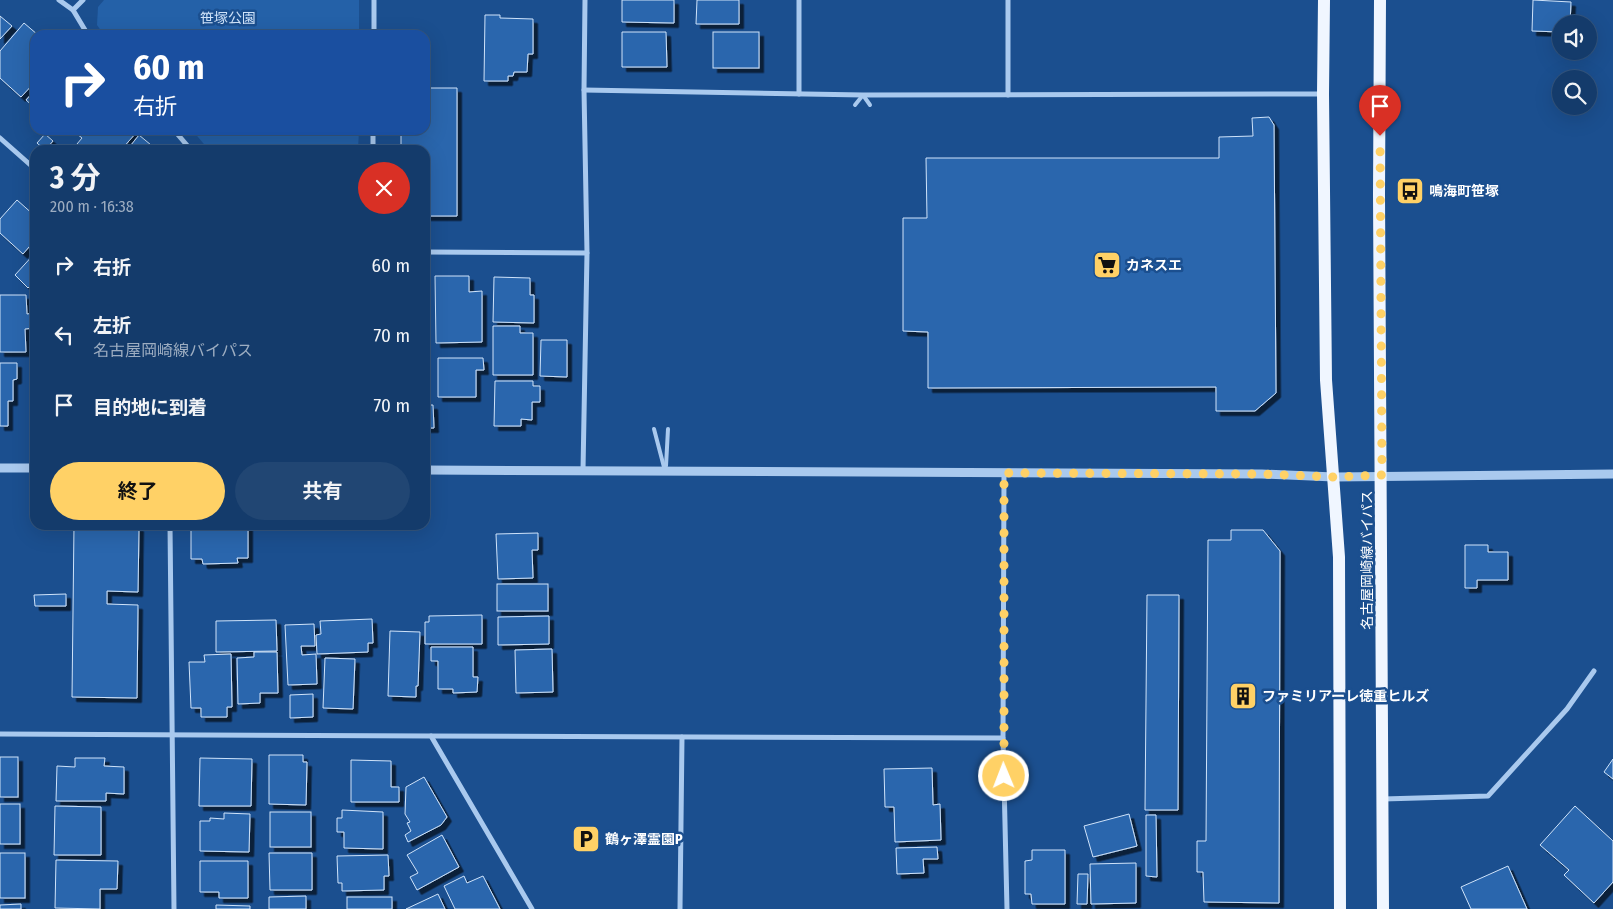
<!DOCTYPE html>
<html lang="ja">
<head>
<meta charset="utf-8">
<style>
	:root { --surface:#143b6b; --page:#214673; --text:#f1f3f6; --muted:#9dadc1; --line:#33557e; --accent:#ffd166 }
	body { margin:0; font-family:"Fira Sans Condensed","Noto Sans JP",sans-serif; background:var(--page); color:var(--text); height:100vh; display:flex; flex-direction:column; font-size:19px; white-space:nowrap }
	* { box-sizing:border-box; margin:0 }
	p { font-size:16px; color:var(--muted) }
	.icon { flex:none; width:28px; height:28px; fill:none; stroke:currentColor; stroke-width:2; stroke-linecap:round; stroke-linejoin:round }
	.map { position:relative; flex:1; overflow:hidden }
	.drawer { position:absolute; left:30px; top:145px; width:400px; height:385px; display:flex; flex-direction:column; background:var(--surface); border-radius:15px; box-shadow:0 5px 20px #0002,0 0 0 1px var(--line) }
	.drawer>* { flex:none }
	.hud { position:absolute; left:30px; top:30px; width:400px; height:105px; border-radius:15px; box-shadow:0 5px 20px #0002,0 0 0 1px var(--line); background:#1a4fa0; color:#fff; overflow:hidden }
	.controls { position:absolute; left:1552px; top:15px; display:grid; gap:10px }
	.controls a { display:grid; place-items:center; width:45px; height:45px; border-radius:50%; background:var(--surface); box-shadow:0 5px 20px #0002,0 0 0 1px var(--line); font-size:25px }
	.pin { position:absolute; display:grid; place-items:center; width:42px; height:42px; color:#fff; margin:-51px -21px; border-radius:50% 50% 50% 0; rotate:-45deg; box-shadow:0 0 5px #0007 }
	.pin .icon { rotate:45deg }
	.me { position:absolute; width:55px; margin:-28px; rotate:359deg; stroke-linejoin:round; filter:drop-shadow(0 0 4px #0008) }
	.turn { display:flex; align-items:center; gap:18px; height:105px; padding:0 20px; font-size:22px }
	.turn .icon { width:65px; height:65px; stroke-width:2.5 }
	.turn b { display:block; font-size:35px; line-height:42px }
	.round { display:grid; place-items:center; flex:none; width:52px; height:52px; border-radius:26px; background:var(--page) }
	.head { display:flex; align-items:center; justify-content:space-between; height:85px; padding:0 20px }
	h1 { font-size:30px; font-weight:700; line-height:38px }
	.cta { display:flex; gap:10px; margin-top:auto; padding:10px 20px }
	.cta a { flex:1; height:58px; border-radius:30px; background:var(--accent); color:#111; font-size:20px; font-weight:700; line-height:58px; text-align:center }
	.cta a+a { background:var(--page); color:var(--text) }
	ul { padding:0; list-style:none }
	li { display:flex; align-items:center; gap:15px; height:70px; padding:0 20px }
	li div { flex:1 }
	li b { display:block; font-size:19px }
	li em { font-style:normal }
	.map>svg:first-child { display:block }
	.green { fill:#2461a8 }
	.building { fill:#2a66ad; stroke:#cfe3fa; filter:url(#shadow) }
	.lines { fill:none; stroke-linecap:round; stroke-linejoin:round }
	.service { stroke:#a9c9ee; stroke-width:4 }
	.minor { stroke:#a9c9ee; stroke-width:5 }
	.tertiary { stroke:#a9c9ee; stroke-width:9 }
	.primary { stroke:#f0f6ff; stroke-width:12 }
	.route { stroke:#ffd166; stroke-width:9; stroke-dasharray:0 16.2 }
	.labels { text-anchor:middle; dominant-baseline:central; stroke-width:5; stroke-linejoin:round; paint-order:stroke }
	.park-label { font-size:14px; fill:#cfe3fa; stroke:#1b4f8f }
	.poi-label { font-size:14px; font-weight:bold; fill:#fff; stroke:#1b4f8f; text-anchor:start }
	.street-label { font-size:14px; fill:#fff; stroke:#1b4f8f }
</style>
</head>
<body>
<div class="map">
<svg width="1613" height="909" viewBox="0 0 1613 909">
	<defs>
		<filter id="shadow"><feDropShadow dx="4.5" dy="4.5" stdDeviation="0" flood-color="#0009"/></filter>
	</defs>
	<rect width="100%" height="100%" fill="#1b4f8f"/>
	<!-- green -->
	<g class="green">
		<path d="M104,0h255v35h-255l-7,-10 1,-18z"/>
		<path d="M192,130h167l-1,20h-149z"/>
	</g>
	<!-- building -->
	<g class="building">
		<path d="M622,0h52v23l-52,-1z"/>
		<path d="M697,0h42v24h-43z"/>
		<path d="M1533,0l38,2 -1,22h-9v8l-29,-1z"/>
		<path d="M485,15h15v3l33,1v35h-5l-1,18h-13l-1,4h-5v5h-24z"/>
		<path d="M0,16l12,10 -12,13z"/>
		<path d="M24,23l14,12h-3v47l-14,15 -21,-19v-27z"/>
		<path d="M622,32h44l1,35h-45z"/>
		<rect x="713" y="32" width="46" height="36"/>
		<path d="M425,88h32v128h-32v-66h-24v-20h24z"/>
		<path d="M35,90v18l-9,-8z"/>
		<path d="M1269,117l5,8 2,268 -21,18h-39v-24l-288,1v-56l-25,-1v-113h24l-1,-60h293v-21l34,-1 -1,-18z"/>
		<path d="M80,130h53l3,3 -15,17h-37l-7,-6 5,-6 -5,-4z"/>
		<path d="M45,134l8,7 -8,9 -8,-7z"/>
		<path d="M139,135l18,15h-30z"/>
		<path d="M17,200l18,16v24l-12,14 -23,-21v-14z"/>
		<path d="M35,253v28l-7,7 -13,-13z"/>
		<path d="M435,276h34v16l13,-1v51l-46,1z"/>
		<path d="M494,277l36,1v17h4v28l-41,-1z"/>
		<path d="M0,295h26l1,19 7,-1v15l-9,1 1,23h-26z"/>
		<path d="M493,326h27v7h13v42h-40z"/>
		<path d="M541,340h26v37l-27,-1z"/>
		<path d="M438,358h45l1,12h-8v27h-38z"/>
		<path d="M0,363h17v16l-4,1v21h-5v25h-8z"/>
		<path d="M495,381h38v5h7v16h-8v18l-11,-1v7h-27z"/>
		<path d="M425,405h8l1,23h-9z"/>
		<path d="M74,525l65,2 -1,65 -31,-1v13l31,1 -1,93 -65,-1z"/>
		<path d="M191,525h57v33h-11l1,5 -35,1 -1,-5h-11z"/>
		<path d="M1231,530h32l17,21 -1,352 -75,-1 -1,-30h-6v-31h9l2,-301h23z"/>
		<path d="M538,533v17h-6l1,28 -35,1 -2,-45z"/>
		<path d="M1465,545h23v7h20v28h-31v8h-12z"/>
		<rect x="497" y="584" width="51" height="27"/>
		<path d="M66,594v12h-31l-1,-11z"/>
		<path d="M1147,595h32l-1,215h-33z"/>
		<path d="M482,615v29h-57v-22h4v-6z"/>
		<path d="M549,616v28l-51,1v-28z"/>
		<path d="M372,619l1,24h-5v9l-51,2 -1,-19 5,-1 -1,-13z"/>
		<path d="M276,620l1,31 -61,1v-31z"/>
		<path d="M314,624l1,22h-14l1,9 14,-1 1,30 -29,1 -3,-60z"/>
		<path d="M390,631l30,1 -2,54h-2v11l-28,-1z"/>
		<path d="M431,647h42v30h5l-1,15 -24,1v-4h-15v-28h-7z"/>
		<path d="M552,649l1,43 -37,1 -1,-43z"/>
		<path d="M254,652h23l1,41h-18v10l-22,1 -1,-46 17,-1z"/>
		<path d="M231,654l1,53h-5v10h-26v-9h-10l-2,-46h16l-1,-7z"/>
		<path d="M325,658l30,1 -2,50 -30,-1z"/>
		<path d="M313,694v23l-23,1v-23z"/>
		<path d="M269,755h34v7h4l-1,43 -37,-1z"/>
		<rect x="0" y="757" width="18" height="40"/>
		<path d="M75,758h30l-1,8 20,1v27l-18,-1v8h-50l1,-35 18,1z"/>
		<path d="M200,758l52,1 -1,47h-52z"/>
		<path d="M1613,759v20l-9,-7z"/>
		<path d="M351,760l40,1v26h8v15h-48z"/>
		<path d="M932,768l1,37 7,-1 1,36 -46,2 -1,-35h-9l-1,-38z"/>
		<path d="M424,777l23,40 -6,8 -33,17 -3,-7 6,-4 -4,-8 3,-1 -5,-8 1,-27z"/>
		<rect x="0" y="804" width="20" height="40"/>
		<path d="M55,806l46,1v48h-47z"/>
		<path d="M1575,806l38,35v41l-19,21 -30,-28 5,-5 -29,-25z"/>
		<path d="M342,810l41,2v37l-39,-1v-16h-7v-14h5z"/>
		<rect x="270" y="812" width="41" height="35"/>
		<path d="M224,813l26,1 -1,38 -49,-1v-30h10v-3l14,1z"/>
		<path d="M1129,814l8,32 -44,11 -9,-31z"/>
		<path d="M1146,815h10l1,62 -11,-1z"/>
		<path d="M442,835l17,32 -42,23 -7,-13 8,-4 -11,-18z"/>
		<path d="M937,847l1,12h-15l1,14 -27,1 -1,-26z"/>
		<path d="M1032,850h33v54h-33l-1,-10h-6v-33l7,-1z"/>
		<rect x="0" y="853" width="25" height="45"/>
		<path d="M269,853h43v37h-42z"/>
		<path d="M388,855l1,21h-5v14l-42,1v-8h-4l-1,-27z"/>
		<path d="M56,860l62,1 -1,28h-17v20l-45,-1z"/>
		<path d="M200,861h48v37h-29v-6h-19z"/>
		<path d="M1136,863v40l-45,1 -1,-40z"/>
		<path d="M1508,866l19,43h-56l-10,-22z"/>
		<path d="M1078,874h10l-1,30h-10z"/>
		<path d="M464,876l3,7 16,-7 17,33h-45l-11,-23z"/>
		<path d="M438,894l7,15h-39z"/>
		<path d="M306,896v13h-37v-12z"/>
		<rect x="347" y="897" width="45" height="12"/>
		<path d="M21,904v5h-21v-4z"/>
		<path d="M216,905l34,1v3h-34z"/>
	</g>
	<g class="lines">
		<!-- service -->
		<g class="service">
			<path d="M855,105l8,-10 7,10"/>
			<path d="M654,429l11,42"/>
			<path d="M666,466l2,-37"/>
		</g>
		<!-- minor -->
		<g class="minor">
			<path d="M59,0l14,10 15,25"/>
			<path d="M73,10l10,-10"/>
			<path d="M374,35v-35"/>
			<path d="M584,90l279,5 460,-1"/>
			<path d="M799,94v-94"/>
			<path d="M1008,95v-95"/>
			<path d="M174,130l17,20"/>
			<path d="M0,138l35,31"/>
			<path d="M373,150v-20"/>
			<path d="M425,252l162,1"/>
			<path d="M583,470l4,-217 -3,-163 1,-90"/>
			<path d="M1004,473l-1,265 4,171"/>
			<path d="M170,525l4,384"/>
			<path d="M0,734l431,2 101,173"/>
			<path d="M431,736l572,2"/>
			<path d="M1383,799l105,-3 79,-87 27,-38"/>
			<path d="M680,909l2,-172"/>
		</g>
		<!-- tertiary -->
		<g class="tertiary">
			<path d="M0,468h35"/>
			<path d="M425,470l837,4 72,3 279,-3"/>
		</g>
		<!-- primary -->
		<g class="primary">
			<path d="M1324,0l-1,94 3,286 13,177 1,352"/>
			<path d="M1380,0l-1,194 4,715"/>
		</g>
	</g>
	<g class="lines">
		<!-- route -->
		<path class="route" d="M1004,776v-303l258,1 72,3 48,-2 -2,-339"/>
	</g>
	<!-- icons -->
	<defs>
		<g id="bus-square" transform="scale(1.4375)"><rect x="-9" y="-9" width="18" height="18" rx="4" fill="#ffd166" stroke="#1b4f8f"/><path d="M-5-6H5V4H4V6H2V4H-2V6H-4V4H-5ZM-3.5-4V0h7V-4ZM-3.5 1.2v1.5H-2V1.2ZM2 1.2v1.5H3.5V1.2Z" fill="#111"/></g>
		<g id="supermarket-square" transform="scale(1.4375)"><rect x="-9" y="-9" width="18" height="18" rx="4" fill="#ffd166" stroke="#1b4f8f"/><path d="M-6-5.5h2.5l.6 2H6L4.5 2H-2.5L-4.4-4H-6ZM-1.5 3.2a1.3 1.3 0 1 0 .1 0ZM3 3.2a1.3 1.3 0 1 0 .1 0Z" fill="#111"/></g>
		<g id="building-square" transform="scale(1.4375)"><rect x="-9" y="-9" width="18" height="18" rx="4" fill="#ffd166" stroke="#1b4f8f"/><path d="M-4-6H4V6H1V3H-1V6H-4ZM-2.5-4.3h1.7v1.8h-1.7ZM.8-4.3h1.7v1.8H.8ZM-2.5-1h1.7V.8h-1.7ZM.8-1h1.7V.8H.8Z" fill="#111"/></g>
		<g id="parking-square" transform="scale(1.4375)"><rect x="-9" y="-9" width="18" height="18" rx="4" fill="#ffd166" stroke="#1b4f8f"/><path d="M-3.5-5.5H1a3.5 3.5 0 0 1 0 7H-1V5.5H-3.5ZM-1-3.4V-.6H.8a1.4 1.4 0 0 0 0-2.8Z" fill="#111"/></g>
	</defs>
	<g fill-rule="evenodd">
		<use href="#bus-square" x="1410" y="191"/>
		<use href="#supermarket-square" x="1107" y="265"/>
		<use href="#building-square" x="1243" y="696"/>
		<use href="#parking-square" x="586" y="839"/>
	</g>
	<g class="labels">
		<!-- park labels -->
		<g class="park-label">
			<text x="228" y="18">笹塚公園</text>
		</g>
		<!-- poi labels -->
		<g class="poi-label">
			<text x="1429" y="191">鳴海町笹塚</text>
			<text x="1126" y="265">カネスエ</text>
			<text x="1262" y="696">ファミリアーレ徳重ヒルズ</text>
			<text x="605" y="839">鶴ヶ澤霊園P</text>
		</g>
		<!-- street labels -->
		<g class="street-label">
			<text transform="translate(1367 560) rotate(-90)">名古屋岡崎線バイパス</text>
		</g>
	</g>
</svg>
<div class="controls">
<a><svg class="icon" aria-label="sound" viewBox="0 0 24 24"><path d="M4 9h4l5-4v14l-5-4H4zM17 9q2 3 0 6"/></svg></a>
<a><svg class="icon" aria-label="search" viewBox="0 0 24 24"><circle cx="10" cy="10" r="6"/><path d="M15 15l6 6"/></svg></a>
</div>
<div class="pin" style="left:1380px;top:136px;background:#d93025"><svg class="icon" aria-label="arrive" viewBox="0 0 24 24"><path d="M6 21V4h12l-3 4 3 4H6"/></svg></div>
<svg class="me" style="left:1004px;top:776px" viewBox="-20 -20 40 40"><circle r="17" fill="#ffd166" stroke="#fff" stroke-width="3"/><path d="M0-11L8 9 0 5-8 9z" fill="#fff"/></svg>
<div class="hud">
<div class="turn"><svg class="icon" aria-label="right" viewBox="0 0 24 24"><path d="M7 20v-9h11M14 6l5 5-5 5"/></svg><div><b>60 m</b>右折</div></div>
</div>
<section class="drawer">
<div class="head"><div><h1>3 分</h1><p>200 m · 16:38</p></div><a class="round" style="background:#d93025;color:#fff"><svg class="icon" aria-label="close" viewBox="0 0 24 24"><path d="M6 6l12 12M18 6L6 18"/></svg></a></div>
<ul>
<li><svg class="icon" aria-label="right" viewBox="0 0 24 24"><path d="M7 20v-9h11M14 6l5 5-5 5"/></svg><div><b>右折</b></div><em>60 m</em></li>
<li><svg class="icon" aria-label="left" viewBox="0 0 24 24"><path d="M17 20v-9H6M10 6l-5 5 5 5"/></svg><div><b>左折</b><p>名古屋岡崎線バイパス</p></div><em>70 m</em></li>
<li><svg class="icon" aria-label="arrive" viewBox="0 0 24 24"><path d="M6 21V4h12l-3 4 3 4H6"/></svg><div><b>目的地に到着</b></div><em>70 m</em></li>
</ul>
<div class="cta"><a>終了</a><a>共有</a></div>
</section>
</div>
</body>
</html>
